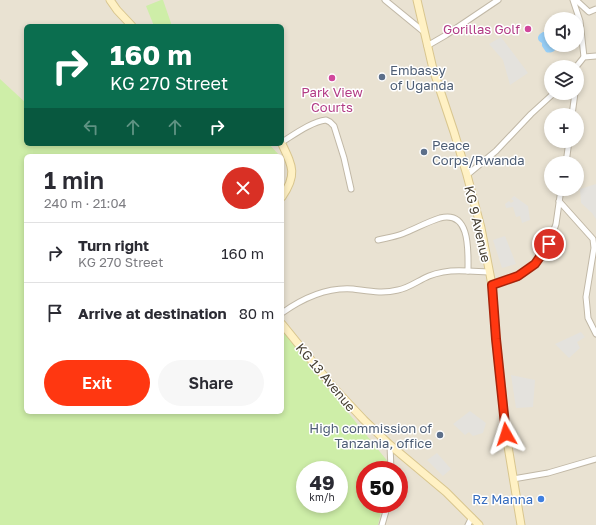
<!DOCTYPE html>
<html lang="en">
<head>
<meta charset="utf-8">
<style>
	:root { --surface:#fff; --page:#f7f7f7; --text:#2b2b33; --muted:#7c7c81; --line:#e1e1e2; --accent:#ff3711 }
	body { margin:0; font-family:"Golos Text",sans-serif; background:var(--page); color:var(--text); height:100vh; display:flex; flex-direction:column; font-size:15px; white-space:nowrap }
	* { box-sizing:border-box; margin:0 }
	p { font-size:13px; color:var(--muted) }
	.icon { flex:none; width:22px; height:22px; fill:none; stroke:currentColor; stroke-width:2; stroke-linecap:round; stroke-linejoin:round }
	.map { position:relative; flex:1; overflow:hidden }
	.panel { position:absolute; left:24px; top:154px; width:260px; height:260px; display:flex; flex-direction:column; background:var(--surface); border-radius:6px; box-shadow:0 2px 6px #0003 }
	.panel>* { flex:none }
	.banner { position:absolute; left:24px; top:24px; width:260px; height:122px; border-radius:6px; box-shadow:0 2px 6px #0003; background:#0b6e4f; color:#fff; overflow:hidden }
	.tools { position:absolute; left:544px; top:12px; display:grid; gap:8px }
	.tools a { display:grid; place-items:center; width:40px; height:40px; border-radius:50%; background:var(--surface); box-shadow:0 2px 6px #0003; font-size:20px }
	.speed { position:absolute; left:296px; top:461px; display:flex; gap:8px; font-size:20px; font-weight:700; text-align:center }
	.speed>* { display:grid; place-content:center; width:52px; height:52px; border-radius:50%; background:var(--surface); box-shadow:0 2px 6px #0003; line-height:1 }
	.speed small { font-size:10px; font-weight:400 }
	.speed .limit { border:6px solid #d22; background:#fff; color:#111 }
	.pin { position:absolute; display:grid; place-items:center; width:34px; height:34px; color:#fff; margin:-17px; border:2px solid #fff; border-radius:50%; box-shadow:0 1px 4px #0007 }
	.me { position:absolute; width:44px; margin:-22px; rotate:354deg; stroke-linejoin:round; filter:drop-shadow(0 0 3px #0008) }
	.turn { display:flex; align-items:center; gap:14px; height:84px; padding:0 20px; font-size:18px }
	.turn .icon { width:52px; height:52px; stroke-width:2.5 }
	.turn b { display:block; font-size:28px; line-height:34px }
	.lanes { display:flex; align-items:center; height:38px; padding:0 20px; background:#0003; justify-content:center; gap:20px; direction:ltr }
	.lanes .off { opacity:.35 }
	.round { display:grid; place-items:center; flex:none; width:42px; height:42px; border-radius:21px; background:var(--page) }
	.summary { display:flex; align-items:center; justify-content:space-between; height:68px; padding:0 20px }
	h1 { font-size:24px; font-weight:600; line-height:30px }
	.action { display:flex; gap:8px; margin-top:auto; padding:8px 20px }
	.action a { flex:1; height:46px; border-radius:24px; background:var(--accent); color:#fff; font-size:16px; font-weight:600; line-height:46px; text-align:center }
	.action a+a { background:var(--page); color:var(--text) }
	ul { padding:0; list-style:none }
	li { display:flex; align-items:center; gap:12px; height:60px; padding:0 20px; border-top:1px solid var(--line) }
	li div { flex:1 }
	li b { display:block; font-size:15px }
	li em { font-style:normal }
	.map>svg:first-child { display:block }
	.residential { fill:#e9e2d2; fill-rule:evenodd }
	.green { fill:#ceeea8; fill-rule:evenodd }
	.parking { fill:#e4e2dd }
	.water { fill:#99d1f9 }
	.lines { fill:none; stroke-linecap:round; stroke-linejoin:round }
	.street-casing { stroke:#c1b8a6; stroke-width:7 }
	.secondary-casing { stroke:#d9c68e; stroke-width:9 }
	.street { stroke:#fff; stroke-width:5 }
	.secondary { stroke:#fff1c4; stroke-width:7 }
	.route-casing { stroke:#a6240b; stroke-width:10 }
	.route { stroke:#ff3711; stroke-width:7 }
	.hotel-dot { fill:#d1479c; stroke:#fff; stroke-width:1.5 }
	.service-dot { fill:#5c6f8a; stroke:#fff; stroke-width:1.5 }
	.shop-dot { fill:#3f7fe0; stroke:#fff; stroke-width:1.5 }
	.labels { text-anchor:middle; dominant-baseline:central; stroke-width:3; stroke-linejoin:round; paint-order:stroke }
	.hotel-label { font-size:13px; fill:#b23c85; stroke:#fff; text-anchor:end }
	.service-label { font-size:13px; fill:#4e5e75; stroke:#fff; text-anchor:start }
	.street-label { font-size:13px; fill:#474033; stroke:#fff }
	.shop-label { font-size:13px; fill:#366cbe; stroke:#fff; text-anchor:end }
</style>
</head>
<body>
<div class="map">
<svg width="596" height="525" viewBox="0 0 596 525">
	<rect width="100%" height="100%" fill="#f4f0e4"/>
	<!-- residential -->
	<path class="residential" d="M0,0h596v525h-596zM551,19h26v26h-26zM26,26h256v118h-256zM551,67h26v26h-26zM551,115h26v26h-26zM26,156h256v256h-256zM551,163h26v26h-26zM305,470h34v34h-34zM365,470h34v34h-34z"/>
	<!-- green -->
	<g class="green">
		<path d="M161,0h2l9,26h-18l-8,-20z"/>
		<path d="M0,79l26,24v41h243l11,12h-254v256h256v-93l38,59 69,85 -1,7h-23v34h18l-5,21h-378zM305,470h34v34h-34z"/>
	</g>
	<!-- parking -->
	<g class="parking">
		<path d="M501,37l27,36 -18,12 -7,-25 -14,-16z"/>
		<path d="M596,184v35l-4,-6 -11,-10 -1,-14z"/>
		<path d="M514,196l14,10 2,14 -8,3 -2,-7 -4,1 -3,-10 -7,1 -1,-4 4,-3 2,2 3,-2 -3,-2z"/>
		<path d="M505,236l11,28 -14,4 -9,-28z"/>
		<path d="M581,332l4,5 -8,5 3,6 -11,10 -14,-14z"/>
		<path d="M511,375l24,5 -2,27 -17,1z"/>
		<path d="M470,411l16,12 -3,10 -10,3 -4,-4 -4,3 -12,-11z"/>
		<path d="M437,453l14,16 -8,7 -16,-16z"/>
	</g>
	<!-- water -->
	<path class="water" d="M543,32c4,0 6,1 6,6h2v7h6c0,6 -6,9 -11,7l-4,-6v-3c-6,-3 -5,-8 1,-11z"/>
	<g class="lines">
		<!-- street casing -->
		<g class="street-casing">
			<g id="street">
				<path d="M385,0l39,32"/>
				<path d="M573,0l7,21 4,36"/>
				<path d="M576,0l13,12 7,-3"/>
				<path d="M427,46l19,-11 52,-35"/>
				<path d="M576,67l8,-10 12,-1"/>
				<path d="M572,115l3,-22"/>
				<path d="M282,142c13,-8 29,-20 44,-22l4,2 4,4 10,32 7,31"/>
				<path d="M566,163l3,-22"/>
				<path d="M467,175l29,-24 35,-37 23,-21"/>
				<path d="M559,201l34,38 1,9 -8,49 1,10 1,11 8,16"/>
				<path d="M468,271l21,1"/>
				<path d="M492,285l27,-9 16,-13 14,-19 7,-20 5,-35"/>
				<path d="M282,313c21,-15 44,-26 71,-24 16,2 29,5 45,1 11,-2 21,-10 31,-14 12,-5 25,-6 39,-5 0,-19 3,-61 -28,-53 -13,4 -25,11 -38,16 -8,3 -16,4 -24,6"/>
				<path d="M390,445l1,25"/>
				<path d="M513,479l35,-6 48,-14"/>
				<path d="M382,525l6,-21"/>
				<path d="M468,525l4,-8"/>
			</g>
		</g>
		<!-- secondary casing -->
		<g class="secondary-casing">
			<g id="secondary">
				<path d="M110,0l7,10 15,16"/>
				<path d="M417,0l16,69 21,63 13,43 14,53 11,57 4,54 10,95 15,91"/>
				<path d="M282,144c11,23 15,31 0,53"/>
				<path d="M282,324l51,63 31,33 26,25 56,47 33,33"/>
			</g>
		</g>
		<!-- street -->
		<use href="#street" class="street"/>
		<!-- secondary -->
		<use href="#secondary" class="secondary"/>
	</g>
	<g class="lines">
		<!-- route casing -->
		<g class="route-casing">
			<path id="route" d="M506,434l-10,-95 -4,-54 26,-9 17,-12 14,-20"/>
		</g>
		<!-- route -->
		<use href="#route" class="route"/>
	</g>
	<!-- markers -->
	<g class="hotel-dot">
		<circle cx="528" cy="29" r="4"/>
		<circle cx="332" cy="78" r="4"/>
	</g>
	<g class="service-dot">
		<circle cx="382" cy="77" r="4"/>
		<circle cx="424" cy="152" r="4"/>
		<circle cx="440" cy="435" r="4"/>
	</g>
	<circle class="shop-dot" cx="541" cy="499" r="4"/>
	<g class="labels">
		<!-- hotel labels -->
		<g class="hotel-label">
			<text x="520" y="29">Gorillas Golf</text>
			<text x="332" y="92" text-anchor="middle">Park View<tspan x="332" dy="15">Courts</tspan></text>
		</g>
		<!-- service labels -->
		<g class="service-label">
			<text x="390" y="70">Embassy<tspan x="390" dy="15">of Uganda</tspan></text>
			<text x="432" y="145">Peace<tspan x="432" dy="15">Corps/Rwanda</tspan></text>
			<text x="432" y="428" text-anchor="end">High commission of<tspan x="432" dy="15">Tanzania, office</tspan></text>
		</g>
		<!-- street labels -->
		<g class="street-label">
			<text transform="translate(478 224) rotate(77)">KG 9 Avenue</text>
			<text transform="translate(326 377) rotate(50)">KG 13 Avenue</text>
		</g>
		<!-- shop labels -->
		<g class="shop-label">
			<text x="533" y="499">Rz Manna</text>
		</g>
	</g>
</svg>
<div class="tools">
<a><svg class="icon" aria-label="sound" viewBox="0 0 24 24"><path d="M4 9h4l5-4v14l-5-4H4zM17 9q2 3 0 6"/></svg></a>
<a><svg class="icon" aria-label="layers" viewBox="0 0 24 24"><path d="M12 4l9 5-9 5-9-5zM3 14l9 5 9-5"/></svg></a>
<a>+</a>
<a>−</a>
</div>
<div class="speed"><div>49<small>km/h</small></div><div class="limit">50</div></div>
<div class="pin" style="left:549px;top:244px;background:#d93025"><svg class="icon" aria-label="arrive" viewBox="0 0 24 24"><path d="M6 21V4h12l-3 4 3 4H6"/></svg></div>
<svg class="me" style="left:506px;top:434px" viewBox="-20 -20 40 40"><path d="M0-17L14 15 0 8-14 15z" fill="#ff3711" stroke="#fff" stroke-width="4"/></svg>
<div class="banner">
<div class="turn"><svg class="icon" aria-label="right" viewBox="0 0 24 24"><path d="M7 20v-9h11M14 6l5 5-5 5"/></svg><div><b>160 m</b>KG 270 Street</div></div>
<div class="lanes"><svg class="icon off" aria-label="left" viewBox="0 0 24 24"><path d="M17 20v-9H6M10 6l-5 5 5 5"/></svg><svg class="icon off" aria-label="ahead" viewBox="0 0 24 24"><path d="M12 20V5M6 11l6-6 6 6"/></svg><svg class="icon off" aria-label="ahead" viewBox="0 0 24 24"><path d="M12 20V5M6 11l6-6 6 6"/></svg><svg class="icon" aria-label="right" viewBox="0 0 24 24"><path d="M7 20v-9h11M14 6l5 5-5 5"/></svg></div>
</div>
<section class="panel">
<div class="summary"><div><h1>1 min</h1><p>240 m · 21:04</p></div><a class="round" style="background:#d93025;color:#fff"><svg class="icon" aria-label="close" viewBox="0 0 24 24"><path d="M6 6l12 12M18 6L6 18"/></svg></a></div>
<ul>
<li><svg class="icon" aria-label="right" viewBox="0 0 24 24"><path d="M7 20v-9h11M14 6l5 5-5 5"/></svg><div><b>Turn right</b><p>KG 270 Street</p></div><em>160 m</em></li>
<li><svg class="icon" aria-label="arrive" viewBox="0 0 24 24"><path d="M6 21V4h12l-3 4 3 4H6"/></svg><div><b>Arrive at destination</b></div><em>80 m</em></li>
</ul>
<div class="action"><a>Exit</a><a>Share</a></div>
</section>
</div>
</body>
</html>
